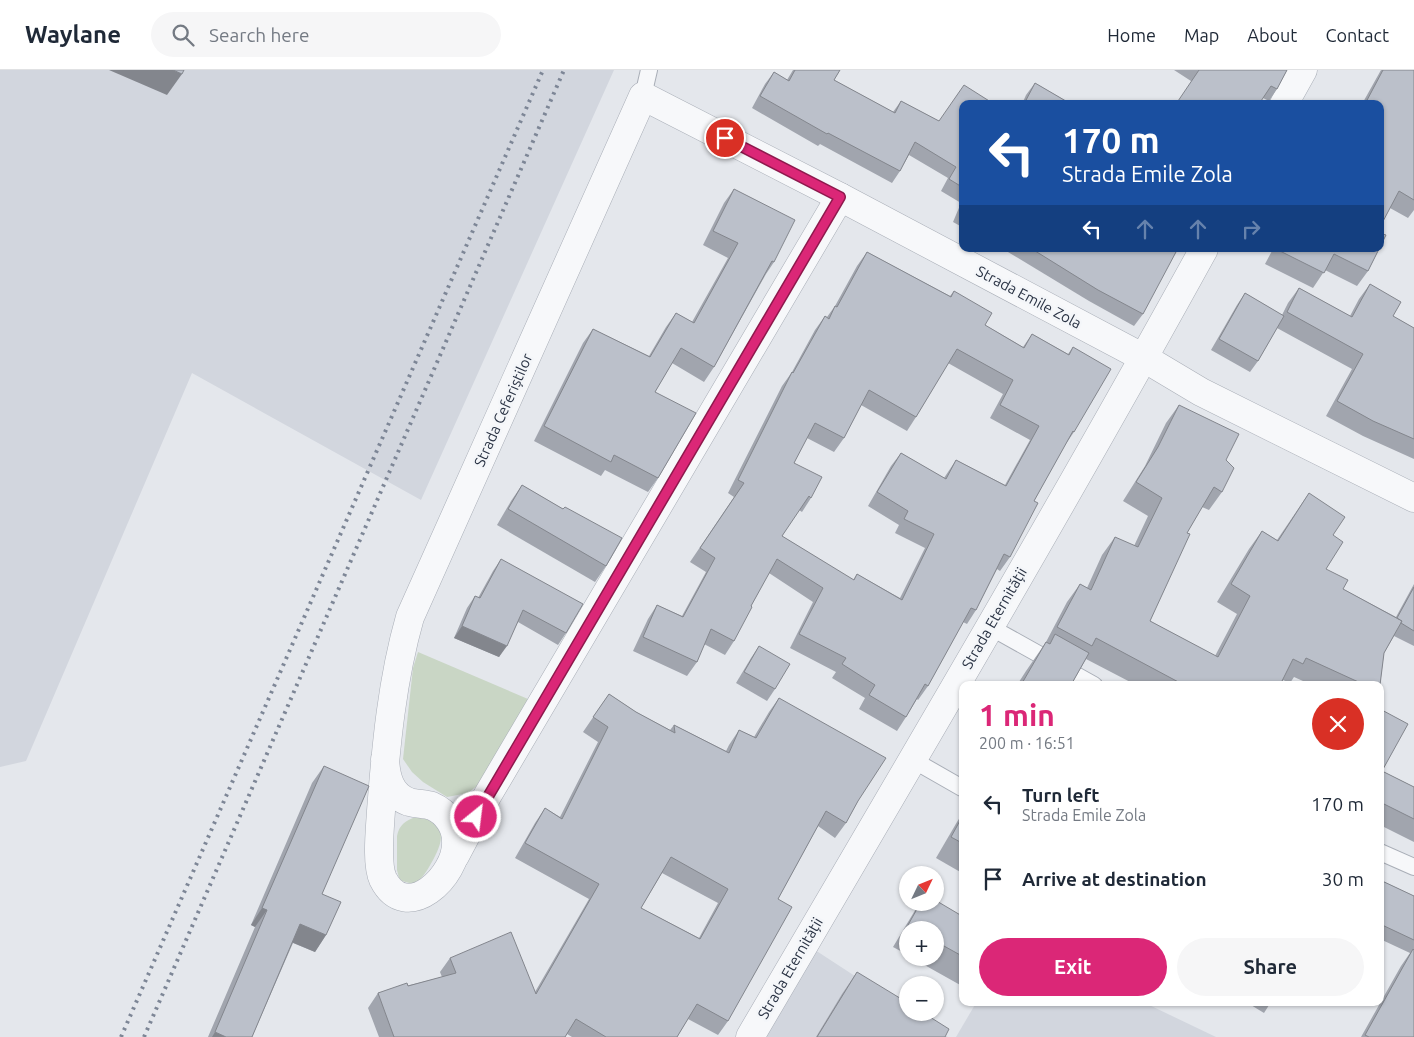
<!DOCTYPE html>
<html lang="en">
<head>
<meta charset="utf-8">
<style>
	:root { --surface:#fff; --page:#f6f6f7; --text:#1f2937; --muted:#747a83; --line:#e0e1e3; --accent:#db2777 }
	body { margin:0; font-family:Ubuntu,sans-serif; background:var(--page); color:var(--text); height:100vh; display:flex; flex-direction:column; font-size:19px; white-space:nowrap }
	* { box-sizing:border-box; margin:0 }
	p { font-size:16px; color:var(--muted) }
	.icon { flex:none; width:28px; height:28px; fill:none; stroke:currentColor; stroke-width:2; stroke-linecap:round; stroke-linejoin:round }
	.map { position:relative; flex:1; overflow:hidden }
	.details { position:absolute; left:959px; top:611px; width:425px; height:325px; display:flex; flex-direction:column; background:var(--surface); border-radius:10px; box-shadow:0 1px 4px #0004 }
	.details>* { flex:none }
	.hud { position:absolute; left:959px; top:30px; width:425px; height:152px; border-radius:10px; box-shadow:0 1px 4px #0004; background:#1a4fa0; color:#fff; overflow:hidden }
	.needle { width:32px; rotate:47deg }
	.fabs { position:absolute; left:899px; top:796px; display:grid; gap:10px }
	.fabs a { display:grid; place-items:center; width:45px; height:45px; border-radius:50%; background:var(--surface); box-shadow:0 1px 4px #0004; font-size:25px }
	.pin { position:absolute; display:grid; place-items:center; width:42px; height:42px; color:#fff; margin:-21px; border:2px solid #fff; border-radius:50%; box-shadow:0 1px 5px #0007 }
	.me { position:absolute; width:55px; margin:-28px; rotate:29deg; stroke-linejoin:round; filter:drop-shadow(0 0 4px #0008) }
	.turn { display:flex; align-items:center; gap:18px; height:105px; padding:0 20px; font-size:22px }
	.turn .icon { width:65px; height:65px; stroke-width:2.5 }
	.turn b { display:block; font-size:35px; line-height:42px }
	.lanes { display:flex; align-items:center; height:48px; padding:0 20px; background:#0003; justify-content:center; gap:25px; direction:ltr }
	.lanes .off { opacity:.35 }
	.round { display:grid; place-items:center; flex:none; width:52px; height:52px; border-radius:26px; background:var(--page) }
	.overview { display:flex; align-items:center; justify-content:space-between; height:85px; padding:0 20px }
	h1 { font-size:30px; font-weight:700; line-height:38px; color:var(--accent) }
	.cta { display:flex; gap:10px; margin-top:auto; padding:10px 20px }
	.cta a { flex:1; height:58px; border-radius:30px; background:var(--accent); color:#fff; font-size:20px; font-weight:700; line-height:58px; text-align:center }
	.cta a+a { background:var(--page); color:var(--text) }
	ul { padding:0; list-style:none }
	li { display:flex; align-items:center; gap:15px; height:75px; padding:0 20px }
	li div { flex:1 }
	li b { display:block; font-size:19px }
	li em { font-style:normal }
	header { display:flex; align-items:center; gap:30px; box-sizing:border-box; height:70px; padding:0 25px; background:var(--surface); border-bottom:1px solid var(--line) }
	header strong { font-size:24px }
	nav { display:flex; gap:28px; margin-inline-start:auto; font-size:18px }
	.search { width:350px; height:45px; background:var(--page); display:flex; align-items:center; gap:12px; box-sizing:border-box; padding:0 18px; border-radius:28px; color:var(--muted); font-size:19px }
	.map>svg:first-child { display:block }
	.built { fill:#d2d6de }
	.green { fill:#c9d6c5 }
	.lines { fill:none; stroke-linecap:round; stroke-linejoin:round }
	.lane-casing { stroke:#a9aeb7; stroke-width:18 }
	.street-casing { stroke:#a9aeb7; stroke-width:29 }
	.lane { stroke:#f7f8fa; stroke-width:16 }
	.street { stroke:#f7f8fa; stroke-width:28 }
	.rail { stroke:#7d8696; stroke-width:4; stroke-dasharray:2.5 5; stroke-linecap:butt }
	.wall { fill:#a1a5ae; fill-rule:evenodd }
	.shaded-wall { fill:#83868d }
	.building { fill:#bbc0ca; stroke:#83868d; fill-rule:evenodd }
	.route-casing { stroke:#8e194d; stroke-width:12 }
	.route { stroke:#db2777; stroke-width:9 }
	.labels { text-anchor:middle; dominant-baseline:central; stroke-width:5; stroke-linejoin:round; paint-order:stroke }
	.street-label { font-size:15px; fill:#2b3445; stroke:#f4f6f9 }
</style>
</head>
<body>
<header>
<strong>Waylane</strong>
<div class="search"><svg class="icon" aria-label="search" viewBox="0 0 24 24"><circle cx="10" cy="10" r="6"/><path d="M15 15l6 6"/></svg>Search here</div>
<nav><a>Home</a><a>Map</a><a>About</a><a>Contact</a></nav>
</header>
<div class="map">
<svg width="1414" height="967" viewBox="0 0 1414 967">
	<rect width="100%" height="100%" fill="#e4e7ec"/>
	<!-- built -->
	<g class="built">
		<path d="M0,0h614l-193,430 -229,-127 -166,388 -26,6z"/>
		<path d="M815,880l92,60 1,2 3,1 37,24h-183z"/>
		<path d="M976,933h169l71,34h-260z"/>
	</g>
	<!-- green -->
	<g class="green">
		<path d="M418,582l110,47 -46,83 -14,11 -21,4 -24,-15 -11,-10 -9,-13 10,-91z"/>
		<path d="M416,747c29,4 30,20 17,43 -6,10 -9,18 -20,24l-11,-3 -3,-3 -2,-8v-34c2,-11 9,-16 19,-19z"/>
	</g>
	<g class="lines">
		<!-- lane casing -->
		<g class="lane-casing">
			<g id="lane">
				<path d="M643,26l6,-26"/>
				<path d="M990,557l104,58"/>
				<path d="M913,690l49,28"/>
				<path d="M1380,782l34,15"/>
			</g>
		</g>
		<!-- street casing -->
		<g class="street-casing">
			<g id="street">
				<path d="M1284,34l19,-34"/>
				<path d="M385,689c1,18 5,36 24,43 8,2 16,2 23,4 14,6 24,20 24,35 2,35 -50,84 -73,38 -7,-15 -3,-51 -2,-68 5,-66 11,-131 29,-194l233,-521 197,101 304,161 57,34 213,106"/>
				<path d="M455,786l28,-53 357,-606"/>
				<path d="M750,967c153,-261 308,-523 454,-788"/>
			</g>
		</g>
		<!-- lane -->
		<use href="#lane" class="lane"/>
		<!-- street -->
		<use href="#street" class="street"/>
		<!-- rail -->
		<g class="rail">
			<path d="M121,967l422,-967"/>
			<path d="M144,967l420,-967"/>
		</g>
	</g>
	<!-- wall -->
	<g class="wall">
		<path d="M793,0h47l-6,10 59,32 8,-11 38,20 23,-17v123l-9,-5 8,-19 -20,-12 7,-13 -39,-23 -9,16 -8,12 -72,-39 -2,2 -66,-38 13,-24 9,-12 13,8z"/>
		<path d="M1174,0h113l-10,19 -8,12 -6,-3 -72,-17z"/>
		<path d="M1381,0h33v140l-6,8 -18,-10 -10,-104h-18z"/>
		<path d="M1035,13l36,21h-49l4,-9z"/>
		<path d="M734,119l40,73 -8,12 -52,93 -10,15 -32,-19 -17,29 3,86 -10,14 -43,-22 -4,6 -67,-35 49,-98 10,-14 56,27 17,-29 10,-14 16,9 36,-64 -25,-13 21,-42z"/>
		<path d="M1003,179h167l-27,65 -9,12 -45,-25z"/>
		<path d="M1273,179h106l-11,22 -11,15 -32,-16 -12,18 -48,-24z"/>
		<path d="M867,182l83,44 4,-5 31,34 38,22 9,-13 36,20 5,-7 1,85 -9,13 -31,56 -24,56 -10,14 -3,-2 -21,41 -9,14 -4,-2 -35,64 -10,14 -1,-1 -11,18 -9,14 -38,-22 6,-11 -33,-20 4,-6 -46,-24 23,-46 -44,-29 -18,33 -17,35 -9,14 -21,-11 -7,18 -10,14 -54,-25 15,-32 9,-14 25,11 24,-44 -16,-10 44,-65 -6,-4 54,-107 10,-14 23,-42 10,-14 2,1 8,-11 22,-40zM948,293l55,31 -13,24 40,22 -25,45 -49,-25 -12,18 -43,-25 -10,13 -23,40 31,19 -4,8 30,15 -25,50 -43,-24 -4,6 -71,-44 17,-26 3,2 9,-14 -17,-35 13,-25 27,14 10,-14 17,-33 46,26 9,-14z"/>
		<path d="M1370,214l23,32 21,12v131l-51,-23 -37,-20 26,-47 -75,-41 -19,33 -8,11 -39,-22 26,-45 8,-12 37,22 6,-12 11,-15 51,28 9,-17z"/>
		<path d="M1179,335l47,55 -4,32 -13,18 -7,-3 -15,26 -37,88 65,35 22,-42 -20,-12 32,-53 13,-18 15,9 32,-47 24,42 -7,34 17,20 53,28 18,-33v62l-20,-10 -10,17 -4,32h-68l-18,-8 -4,6 -7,-3 -3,5h-144l-50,-26 -15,26h-54l9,-14 20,-29 21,-40 13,-18 7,4 15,-33 13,-18 19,9 14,-30 -25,-15 22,-35 21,-43z"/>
		<path d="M522,415l41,24 43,57 -11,16 -98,-57 14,-24z"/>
		<path d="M501,489l65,74 -8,12 -40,-23 -19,35 -45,-19 13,-30 8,-12 3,2 15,-27z"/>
		<path d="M759,576l16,43 -8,12 -31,-18 15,-25z"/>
		<path d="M609,624l27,18 34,18 4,-5 52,26 3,-6 10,-15 15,7 15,-25 10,-14 79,103 -12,22 -11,15 -17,-12 -40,73 -50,122 -10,14 -30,-16 -11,18h-105l-5,-3 -2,3h-186l-11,-29 10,-15 64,-16 -2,-5 10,-14 85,34 54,-93 -74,-41 20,-35 10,-15 15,9 38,-75 -15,-10zM662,803l56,30 -19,35 -58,-30z"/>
		<path d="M1380,639l2,62 32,16v55l-34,-17z"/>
		<path d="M324,696l-2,128 4,41 -11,17 -22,-9 -41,94h-44l47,-110 -4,-2 61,-142z"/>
		<path d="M962,744v59l-26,-15 21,-36z"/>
		<path d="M1380,810l34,16v141h-53l40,-71 9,-13 -30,-14z"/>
		<path d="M920,832h15l27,14v70l-50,-28h23v-28h-27v25l-15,-8z"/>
		<path d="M857,902l88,65h-129l26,-43z"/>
		<path d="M1246,932h25l-7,11z"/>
	</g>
	<!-- shaded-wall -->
	<g class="shaded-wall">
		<path d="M109,0h64l9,4 -15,21z"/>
		<path d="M462,556l45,20 -8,11 -45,-19z"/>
		<path d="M262,838l5,2 -12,17 -4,-2z"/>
		<path d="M300,854l26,11 -11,17 -26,-11z"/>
		<path d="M215,962l11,5h-14z"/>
	</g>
	<!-- building -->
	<g class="building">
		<path d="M173,0h11l-2,4z"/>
		<path d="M795,0h45l-6,10 61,33 6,-12 38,20 25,-36 30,19h-32v83l-13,-8 7,-12 -41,-25 -15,29 -72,-38 -1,1 -67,-38 14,-24 15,9z"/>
		<path d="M1199,0h88l-10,19 -6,-3 -12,18h-83z"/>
		<path d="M1383,0h31v130l-15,-9 -19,36v-123h-15z"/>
		<path d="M1035,13l36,21h-47z"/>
		<path d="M734,119l61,31 -21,42 -2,-1 -58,106 -33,-19 -26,44 41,21 -38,65 -44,-23 -3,7 -67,-36 49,-97 57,28 26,-44 18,10 44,-80 -25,-12z"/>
		<path d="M1380,163l6,2 -6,12z"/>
		<path d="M1032,179h138l6,3 -33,62 -45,-24z"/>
		<path d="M1276,179h103l-11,22 -34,-17 -10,19z"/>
		<path d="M867,182l84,45 3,-6 38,22 -7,12 39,23 8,-14 37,21 4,-8 38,22 -37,63 -1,-1 -39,70 4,2 -28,54 -6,-3 -28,56 -5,-2 -43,78 -3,-2 -19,33 -37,-22 6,-10 -33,-21 4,-6 -47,-24 24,-46 -46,-29 -26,47 1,1 -18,34 -23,-12 -14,33 -54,-25 14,-32 26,12 32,-59 -15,-10 44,-65 -6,-3 54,-108 1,1 32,-57 4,3 6,-13 2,1zM957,279l56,31 -13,25 39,21 -33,60 -50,-26 -10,19 -45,-26 -24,39 31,19 -4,8 30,15 -32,66 -45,-26 -3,6 -72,-44 27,-40 2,2 11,-21 -28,-14 21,-40 29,15 25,-48 47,27z"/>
		<path d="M1370,214l31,18 -8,14 21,12v111l-41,-18 -36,-20 26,-47 -76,-42 12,-24 53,29z"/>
		<path d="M1245,223l39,23 -26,45 -39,-22z"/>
		<path d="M1179,335l60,29 -13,26 8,8 -12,24 -8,-5 -27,46 3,1 -40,87 68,36 32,-61 -19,-12 31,-53 16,10 31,-48 36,24 -12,18 10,7 -17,27 22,11 -5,9 59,32 -18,32 -4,32h-15l-59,-27 -3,6 -10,-5 -13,26h-96l-88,-47 -4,8 -35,-19 23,-43 11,6 24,-53 23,10 24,-49 -26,-16 22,-35z"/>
		<path d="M522,415l41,24 2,-2 57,31 -16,28 -98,-57z"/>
		<path d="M501,489l82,45 -17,29 -43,-23 -16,36 -45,-20 13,-30 5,2z"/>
		<path d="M1414,517v44l-13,-8 1,-2 -5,-3z"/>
		<path d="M1055,564l34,19 -18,32h-50l25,-43 4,2z"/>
		<path d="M759,576l31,18 -15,25 -31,-17z"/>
		<path d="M609,624l27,18 39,21 -1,-8 55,28 10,-23 17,8 23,-40 107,60 -28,43 -12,22 -20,-12 -48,88 14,8 -64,114 -31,-17 -20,33h-71l-30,-18 -11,18h-171l-16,-44 29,-10 1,3 48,-13 -6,-15 61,-26 25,62 63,-110 -74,-41 20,-35 17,11 46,-92 -15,-10zM671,787l57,32 -28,50 -59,-31z"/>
		<path d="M1380,639l28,15 -26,47 32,16v32l-34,-17z"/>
		<path d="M324,696l45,20 -47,108 19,8 -15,33 -26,-11 -48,113h-26l-11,-5 52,-122 -5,-2z"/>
		<path d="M962,747v26l-11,-6z"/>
		<path d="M1380,810l34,16v44l-34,-16z"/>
		<path d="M935,830l27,16v40l-27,-15v-11h-19l-8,-5 13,-23h14z"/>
		<path d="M1413,879l1,1v87h-45l-4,-2z"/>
		<path d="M857,902l51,31v9h14l27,17 -4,8h-128z"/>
	</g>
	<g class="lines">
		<!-- route casing -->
		<g class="route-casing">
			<path id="route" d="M476,747l364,-620 -115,-59"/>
		</g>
		<!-- route -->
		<use href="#route" class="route"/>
	</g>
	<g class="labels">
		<!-- street labels -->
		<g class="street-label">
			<text transform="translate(1029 227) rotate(28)">Strada Emile Zola</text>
			<text transform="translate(503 340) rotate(-66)">Strada Ceferiștilor</text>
			<text transform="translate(994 548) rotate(-60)">Strada Eternității</text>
			<text transform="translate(790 898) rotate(-60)">Strada Eternității</text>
		</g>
	</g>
</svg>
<div class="fabs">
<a><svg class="needle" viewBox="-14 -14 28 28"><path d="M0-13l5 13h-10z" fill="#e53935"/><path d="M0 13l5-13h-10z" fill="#747a83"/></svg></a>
<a>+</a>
<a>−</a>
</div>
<div class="pin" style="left:725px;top:68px;background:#d93025"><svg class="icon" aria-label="arrive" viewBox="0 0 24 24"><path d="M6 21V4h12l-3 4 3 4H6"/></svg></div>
<svg class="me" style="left:476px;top:747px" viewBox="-20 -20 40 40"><circle r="17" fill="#db2777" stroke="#fff" stroke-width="3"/><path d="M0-11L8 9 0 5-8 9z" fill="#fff"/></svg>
<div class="hud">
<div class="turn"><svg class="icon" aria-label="left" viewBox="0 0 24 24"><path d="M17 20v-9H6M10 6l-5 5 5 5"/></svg><div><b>170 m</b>Strada Emile Zola</div></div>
<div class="lanes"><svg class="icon" aria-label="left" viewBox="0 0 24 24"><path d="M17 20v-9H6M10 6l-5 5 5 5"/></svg><svg class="icon off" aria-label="ahead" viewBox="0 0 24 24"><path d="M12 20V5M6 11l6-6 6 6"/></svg><svg class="icon off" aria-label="ahead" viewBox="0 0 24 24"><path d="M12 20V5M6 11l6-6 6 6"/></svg><svg class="icon off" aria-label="right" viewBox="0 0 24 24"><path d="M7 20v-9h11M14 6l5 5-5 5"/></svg></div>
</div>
<section class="details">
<div class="overview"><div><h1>1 min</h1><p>200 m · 16:51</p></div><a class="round" style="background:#d93025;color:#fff"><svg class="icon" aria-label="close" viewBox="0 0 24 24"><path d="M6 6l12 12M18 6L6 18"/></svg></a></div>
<ul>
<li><svg class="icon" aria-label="left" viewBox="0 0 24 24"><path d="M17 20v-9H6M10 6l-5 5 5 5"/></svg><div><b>Turn left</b><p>Strada Emile Zola</p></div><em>170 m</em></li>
<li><svg class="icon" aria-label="arrive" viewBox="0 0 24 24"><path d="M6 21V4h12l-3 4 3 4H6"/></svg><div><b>Arrive at destination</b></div><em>30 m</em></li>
</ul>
<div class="cta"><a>Exit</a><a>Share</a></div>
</section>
</div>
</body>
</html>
